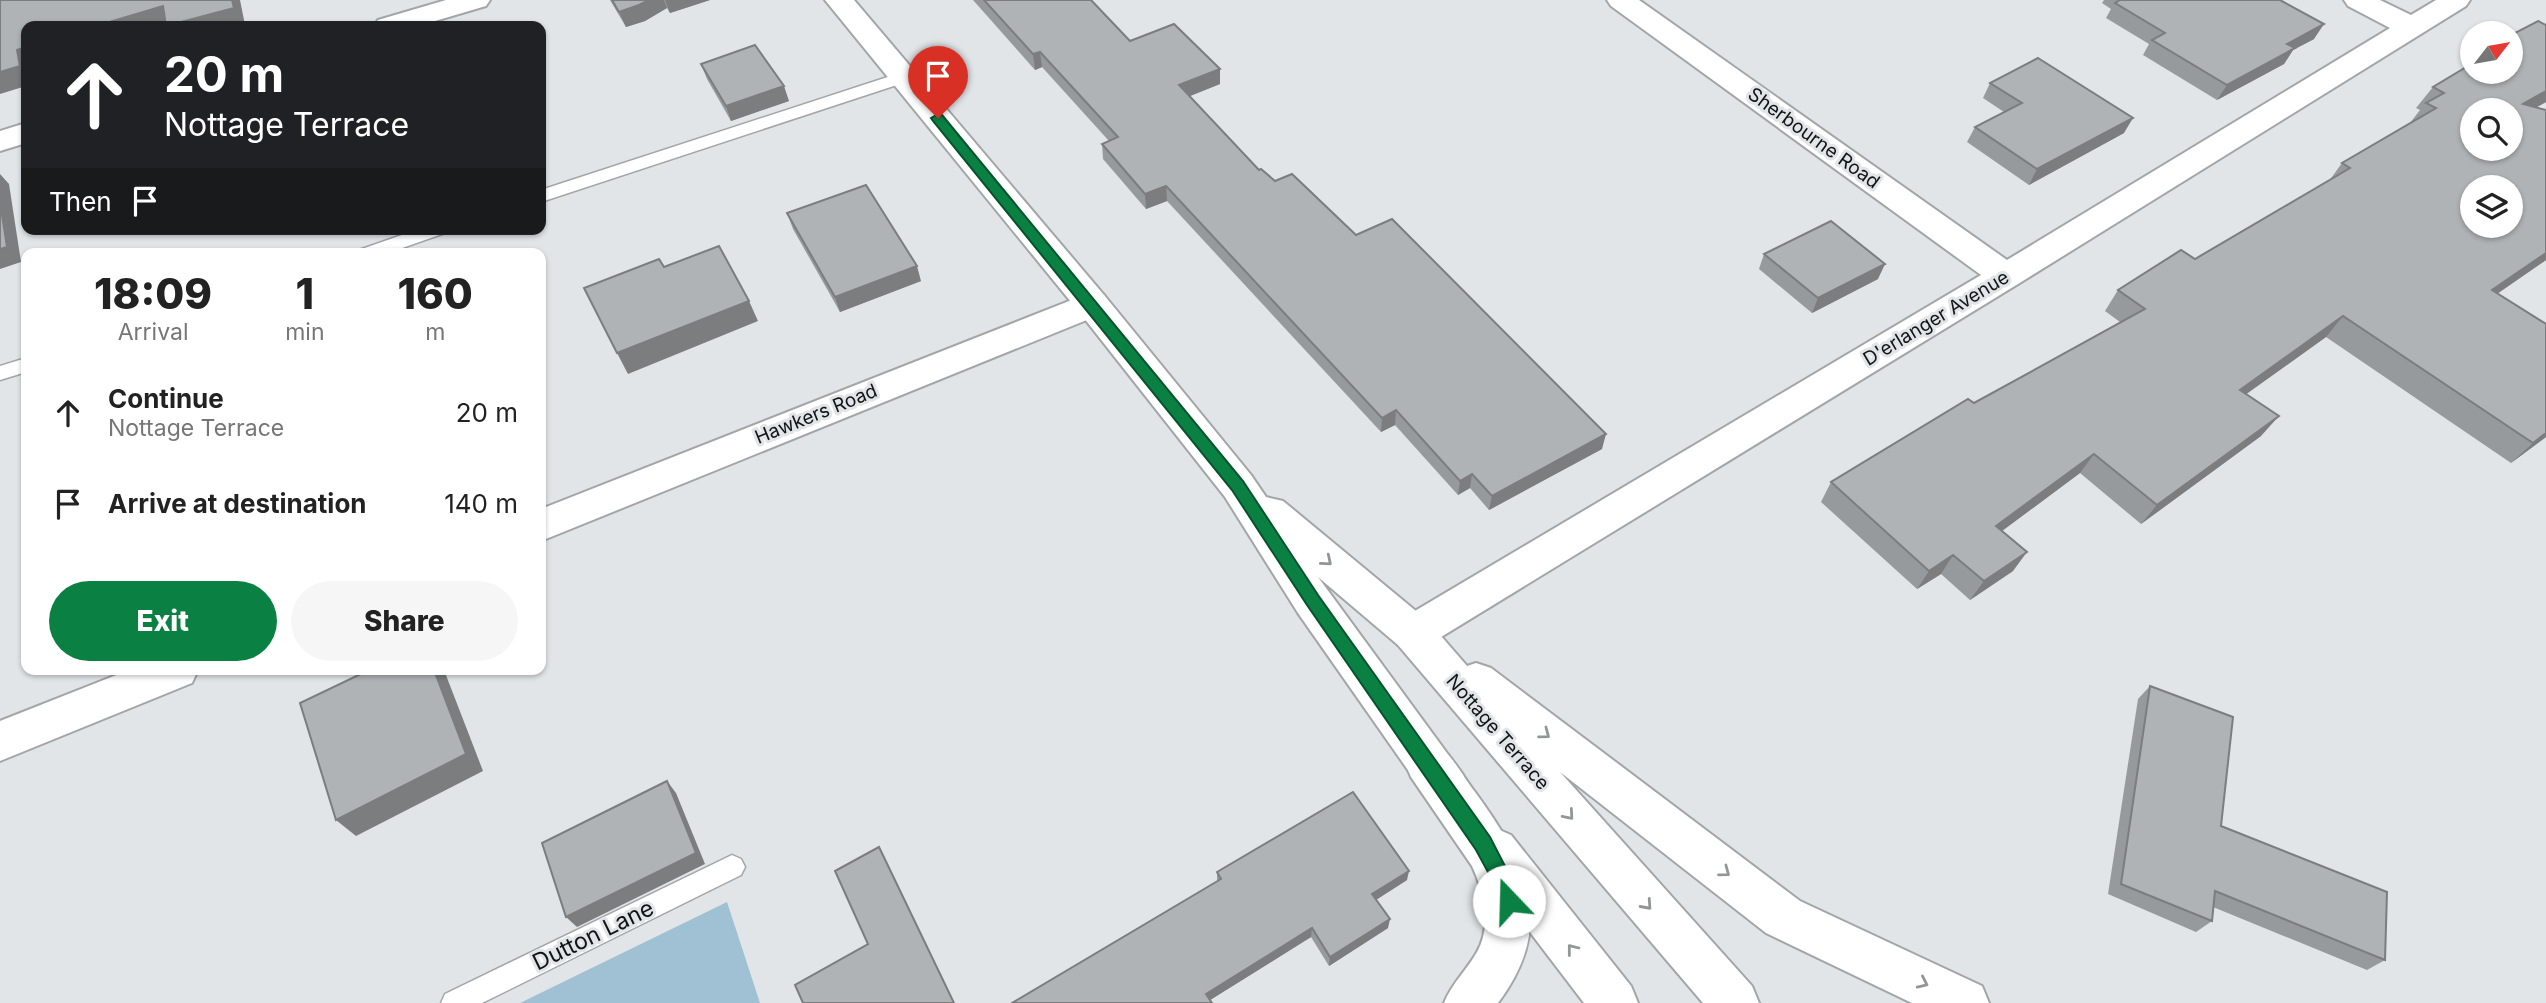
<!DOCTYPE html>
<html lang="en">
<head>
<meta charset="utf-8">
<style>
	:root { --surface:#fff; --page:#f6f6f6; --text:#222; --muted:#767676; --accent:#0b8043 }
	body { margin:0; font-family:Inter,sans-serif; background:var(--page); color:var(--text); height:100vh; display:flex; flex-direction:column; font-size:26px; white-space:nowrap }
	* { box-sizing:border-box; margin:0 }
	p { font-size:23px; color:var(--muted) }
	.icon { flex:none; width:38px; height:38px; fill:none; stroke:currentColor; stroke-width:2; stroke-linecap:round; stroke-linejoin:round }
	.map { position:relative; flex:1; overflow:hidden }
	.details { position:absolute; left:21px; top:248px; width:525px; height:427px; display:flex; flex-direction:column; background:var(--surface); border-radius:14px; box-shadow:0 2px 5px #0004 }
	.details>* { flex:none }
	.top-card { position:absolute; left:21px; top:21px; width:525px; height:214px; border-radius:14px; box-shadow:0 2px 5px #0004; background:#202124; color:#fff; overflow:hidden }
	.needle { width:46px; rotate:59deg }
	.fabs { position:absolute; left:2460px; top:21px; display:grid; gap:14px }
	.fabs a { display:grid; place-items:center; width:63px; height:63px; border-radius:50%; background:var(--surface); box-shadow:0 2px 5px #0004; font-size:35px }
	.pin { position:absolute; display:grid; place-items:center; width:60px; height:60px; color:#fff; margin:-72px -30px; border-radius:50% 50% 50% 0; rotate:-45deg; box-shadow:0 0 7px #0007 }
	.pin .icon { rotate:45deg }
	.me { position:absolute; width:77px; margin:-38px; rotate:339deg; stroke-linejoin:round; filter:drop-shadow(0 0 5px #0008) }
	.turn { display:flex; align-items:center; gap:24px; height:147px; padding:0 28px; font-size:32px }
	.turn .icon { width:91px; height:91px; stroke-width:2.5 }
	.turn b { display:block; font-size:49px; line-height:60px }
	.then { display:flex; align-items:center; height:66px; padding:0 28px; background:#0003; gap:14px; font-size:26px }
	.eta { display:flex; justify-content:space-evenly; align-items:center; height:119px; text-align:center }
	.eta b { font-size:42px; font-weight:800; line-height:49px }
	.cta { display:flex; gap:14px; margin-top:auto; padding:14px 28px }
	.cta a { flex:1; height:80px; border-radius:42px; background:var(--accent); color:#fff; font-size:28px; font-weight:800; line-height:80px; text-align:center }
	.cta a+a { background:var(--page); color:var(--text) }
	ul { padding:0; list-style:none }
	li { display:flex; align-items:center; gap:21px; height:91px; padding:0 28px }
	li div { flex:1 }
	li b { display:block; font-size:26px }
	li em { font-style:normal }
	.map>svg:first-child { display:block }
	.green { fill:#9fc1d3 }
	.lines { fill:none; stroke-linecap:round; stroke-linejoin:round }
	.lane-casing { stroke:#a2a6a8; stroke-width:3 }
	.street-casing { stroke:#a2a6a8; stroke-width:4 }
	.secondary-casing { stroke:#a2a6a8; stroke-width:4 }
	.highway-casing { stroke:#a2a6a8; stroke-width:4 }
	.lane { fill:#fff; fill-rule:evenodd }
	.street { fill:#fff; fill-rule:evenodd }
	.secondary { fill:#fff; fill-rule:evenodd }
	.highway { fill:#fff; fill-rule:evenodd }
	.wall { fill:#979a9d }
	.shaded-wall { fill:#7b7d7f }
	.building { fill:#b0b3b6; stroke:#7b7d7f; stroke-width:2; fill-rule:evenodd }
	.oneway { stroke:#949595 }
	.route { fill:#0b8043; stroke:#07532c; stroke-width:2 }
	.labels { text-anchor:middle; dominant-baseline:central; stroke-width:6; stroke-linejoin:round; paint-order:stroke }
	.street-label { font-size:19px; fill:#121314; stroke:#e1e5e7 }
	.near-street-label { font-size:23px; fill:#121314; stroke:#e1e5e7 }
</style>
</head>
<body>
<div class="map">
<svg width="2546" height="1003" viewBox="0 0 2546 1003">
	<rect width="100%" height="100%" fill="#e1e5e7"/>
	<!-- green -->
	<path class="green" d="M727,902l33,101h-240z"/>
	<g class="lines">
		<!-- lane casing -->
		<g class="lane-casing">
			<g id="lane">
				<path d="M903,72l6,1 2,4 -2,4 -368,121v-12z"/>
				<path d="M419,229h29l-3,4 -60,21h-29l3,-4z"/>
				<path d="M26,358v14l-26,8v-14z"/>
				<path d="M732,855l9,4 4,8 -4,8 -259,128h-41l4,-9z"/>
			</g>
		</g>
		<!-- street casing -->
		<g class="street-casing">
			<g id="street">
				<path d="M446,0h44l-4,6 -68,20h-44l4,-6z"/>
				<path d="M1607,0h32l368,260 383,-232 -42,-22 -4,-6h36l31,15 25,-15h34l-4,6 -448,278 -590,361 -15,6 -15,-6 -6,-12 6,-12 583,-346 -370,-269z"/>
				<path d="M26,123v20l-26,8v-20z"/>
				<path d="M1092,292l12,3 5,9 -5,9 -563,228v-32z"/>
				<path d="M129,670h69l-6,13 -192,78v-40z"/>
			</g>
		</g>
		<!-- secondary casing -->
		<g class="secondary-casing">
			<g id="secondary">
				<path d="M825,0h29l250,295 147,180 15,22 17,4 145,120 39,45 9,-3 15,5 309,233 182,85 7,17h-77l-146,-70 -206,-161 192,214 7,17h-56l-305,-358 -80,-68 145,198 6,14 -6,14 -16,6 -16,-6 -133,-190 -73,-116 -145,-184z"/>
				<path d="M1495,828l16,7 120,151 7,17h-54l-105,-138 -7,-15 7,-15z"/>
			</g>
		</g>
		<!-- highway casing -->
		<g class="highway-casing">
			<path id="highway" d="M1427,743c4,2 11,3 15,6 11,8 24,32 33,43 52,71 82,133 23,211h-54c8,-20 23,-33 33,-51 15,-26 7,-60 -5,-86l-61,-89 -6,-14 6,-14z"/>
		</g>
		<!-- lane -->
		<use href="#lane" class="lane"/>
		<!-- street -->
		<use href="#street" class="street"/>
		<!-- secondary -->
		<use href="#secondary" class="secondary"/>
		<!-- highway -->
		<use href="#highway" class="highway"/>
	</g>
	<!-- wall -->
	<g class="wall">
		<path d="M610,0h100l-40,13 -3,-5 -22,13 -19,6z"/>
		<path d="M973,0h118l39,41 90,28v15l-30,12 69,74 97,65 246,214 -113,61 -19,-22 -12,7 -63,-70 -14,7 -214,-231 -21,8 -43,-50 -1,-15 7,-3 -67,-74 -7,3z"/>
		<path d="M2104,0h176l34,39 -21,11 -9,14 -67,36 -74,-45 6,-11 -43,-26 5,-9 -9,-6z"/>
		<path d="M2546,25v77l-10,5 10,3v150l-49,34 49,30v113l-35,26 -185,-126 -80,57 15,42 -120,88 -61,-51 -78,58 11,40 -43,29 -29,-26 -24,15 -96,-87 10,-20 289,-160 -15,-11 13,-21 77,-31 134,-78 13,-18 68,-40 10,-13 -4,-2 17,-21z"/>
		<path d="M701,64l88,37 -58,20 -24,-42z"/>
		<path d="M1990,83l134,50 -95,52 -62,-43 8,-15 29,-15 -21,-14z"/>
		<path d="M787,213l134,68 -81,31 -47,-83z"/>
		<path d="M1764,254l114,25 -66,34 -53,-44z"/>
		<path d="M2150,686l71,140 164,134 -18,10 -154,-63 -1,14 -16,11 -88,-38 30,-195z"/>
		<path d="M1217,872l190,8 -31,20 12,28 -59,38 -18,-29 -101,63 -198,3 205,-122z"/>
	</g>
	<!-- shaded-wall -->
	<g class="shaded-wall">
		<path d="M232,0h8l5,25 -79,1z"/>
		<path d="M649,0h15l3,8 -22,13 -19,6 -7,-15z"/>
		<path d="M665,0h45l-40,13z"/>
		<path d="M163,6l12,17 -10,3h-69z"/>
		<path d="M2324,24l-10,15 -21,11 -9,14 -67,36 10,-15 60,-41z"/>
		<path d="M26,47v39l-26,8v-22l17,-22z"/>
		<path d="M1040,52l2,15 -7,3 -2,-16z"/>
		<path d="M1220,69v15l-40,16 -1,-15z"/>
		<path d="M784,86l5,15 -58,20 -5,-15z"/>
		<path d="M2546,91v11l-35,20 12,-18z"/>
		<path d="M2133,118l-9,15 -95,52 8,-16z"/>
		<path d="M0,174l9,10 12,78 -21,7z"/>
		<path d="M1166,186l1,15 -21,8 -1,-15z"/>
		<path d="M2546,253v7l-74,51 20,-21z"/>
		<path d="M1885,264l-7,15 -66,34 6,-15z"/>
		<path d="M917,266l4,15 -81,31 -5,-15z"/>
		<path d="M749,301l9,20 -130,53 -11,-21z"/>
		<path d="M2343,316l-17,21 -102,73 16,-20z"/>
		<path d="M1396,410l-1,15 -14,7 1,-14z"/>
		<path d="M2279,416l-18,20 -120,88 16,-19z"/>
		<path d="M2546,433v4l-35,26 22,-20z"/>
		<path d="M1606,434l-4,15 -113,61 3,-14z"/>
		<path d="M2094,454l-14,19 -97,72 13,-19z"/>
		<path d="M1472,474l-2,14 -12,7 2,-14z"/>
		<path d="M2027,552l-14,19 -43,29 14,-19z"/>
		<path d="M1953,555l-12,19 -24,15 12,-18z"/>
		<path d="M434,670h10l39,101 -127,65 -20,-16z"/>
		<path d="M667,781l9,12 29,71 -128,63 -11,-10z"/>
		<path d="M1409,871l-2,9 -36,23 1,-9z"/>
		<path d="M1390,919l-2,9 -59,38 1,-9z"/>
		<path d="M1312,928l-1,9 -104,65 -1,-8z"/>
	</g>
	<!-- building -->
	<g class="building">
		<path d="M0,0h232l2,8 -68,18 -3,-20 -67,20h-70v21l-9,3 3,16 -20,6z"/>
		<path d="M612,0h37l-10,5 -20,7z"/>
		<path d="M984,0h107l39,41 44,-17 46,45 -41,16 80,85 2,-1 14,12 17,-7 64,61 36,-16 214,215 -114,62 -20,-22 -12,7 -64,-71 -14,8 -216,-232 -21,8 -43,-50 16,-7 -78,-85 -7,2z"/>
		<path d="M2120,0h160l44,24 -37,20 8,4 -68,37 -75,-45 13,-7 -50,-30z"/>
		<path d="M2538,21l8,4v66l-23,13 23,6v143l-54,37 54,34v109l-13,10 -190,-127 -103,74 39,26 -122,89 -63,-51 -98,72 31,26 -43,29 -31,-26 -24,16 -98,-89 137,-83 6,4 171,-94 -27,-19 63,-40 14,9 155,-91 -8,-5 94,-55 -10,-5 18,-10 -11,-6 40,-24v9h38v-37zM2473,110h38v39h-38zM2473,187h38v39h-38z"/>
		<path d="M755,45l29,41 -58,20 -25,-42z"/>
		<path d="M2038,58l95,60 -96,51 -62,-42 47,-24 -32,-20z"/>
		<path d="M866,185l51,81 -82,31 -48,-84z"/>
		<path d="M0,202l7,45 -7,2z"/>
		<path d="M1831,221l54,43 -67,34 -54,-44z"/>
		<path d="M719,246l30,55 -132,52 -33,-65 75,-29 5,8z"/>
		<path d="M369,670h65l32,84 -130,66 -36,-117z"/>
		<path d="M2150,686l83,31 -12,109 166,66 -2,68 -170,-69 -3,30 -91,-37z"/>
		<path d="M667,781l29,72 -130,64 -24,-74z"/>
		<path d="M1353,792l56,79 -37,23 18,25 -60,38 -18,-29 -106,66 6,9h-200l209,-124 -4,-7z"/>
		<path d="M879,847l75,156h-151l-8,-18 73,-41 -33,-73z"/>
	</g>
	<!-- one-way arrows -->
	<defs><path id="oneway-chevron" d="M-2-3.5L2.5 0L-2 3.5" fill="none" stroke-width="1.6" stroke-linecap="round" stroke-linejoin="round" transform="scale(1.75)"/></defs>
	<g class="oneway">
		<use href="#oneway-chevron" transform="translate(1327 561) rotate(40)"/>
		<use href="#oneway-chevron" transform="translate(1545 734) rotate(37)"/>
		<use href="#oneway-chevron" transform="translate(1569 815) rotate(49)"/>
		<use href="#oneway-chevron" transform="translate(1725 872) rotate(37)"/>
		<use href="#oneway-chevron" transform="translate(1647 905) rotate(48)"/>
		<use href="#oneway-chevron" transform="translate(1572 949) rotate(-128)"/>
		<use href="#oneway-chevron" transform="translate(1923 983) rotate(25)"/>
	</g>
	<!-- route -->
	<path class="route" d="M938,114l4,1 301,366 75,114 172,242 19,37 10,27 -3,7 -7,2 -6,-2 -9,-25 -18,-33 -169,-245 -75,-115 -299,-369 -2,-3z"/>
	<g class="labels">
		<!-- street labels -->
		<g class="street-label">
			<text transform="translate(1814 138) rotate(36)">Sherbourne Road</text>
			<text transform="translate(1936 318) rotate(-31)">D'erlanger Avenue</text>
			<text transform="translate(816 414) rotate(-22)">Hawkers Road</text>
			<text transform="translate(1498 732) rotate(49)">Nottage Terrace</text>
		</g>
		<!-- near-street labels -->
		<g class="near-street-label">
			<text transform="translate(593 935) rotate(-26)">Dutton Lane</text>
		</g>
	</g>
</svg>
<div class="fabs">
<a><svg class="needle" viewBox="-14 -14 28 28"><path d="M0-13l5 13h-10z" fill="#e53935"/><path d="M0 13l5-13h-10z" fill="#767676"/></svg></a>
<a><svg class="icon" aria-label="search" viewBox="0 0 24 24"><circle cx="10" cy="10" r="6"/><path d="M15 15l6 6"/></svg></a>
<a><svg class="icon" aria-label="layers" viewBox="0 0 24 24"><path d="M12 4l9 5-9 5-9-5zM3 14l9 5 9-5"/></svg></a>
</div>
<div class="pin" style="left:938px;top:118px;background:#d93025"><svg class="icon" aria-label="arrive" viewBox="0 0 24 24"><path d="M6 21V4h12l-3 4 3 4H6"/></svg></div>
<svg class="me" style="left:1509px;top:901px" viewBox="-20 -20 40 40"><circle r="19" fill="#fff"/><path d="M0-13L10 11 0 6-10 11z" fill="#0b8043"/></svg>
<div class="top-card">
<div class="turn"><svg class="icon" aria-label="ahead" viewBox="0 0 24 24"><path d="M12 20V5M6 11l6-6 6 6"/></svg><div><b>20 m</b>Nottage Terrace</div></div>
<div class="then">Then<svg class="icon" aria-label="arrive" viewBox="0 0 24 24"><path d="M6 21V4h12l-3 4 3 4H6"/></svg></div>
</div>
<section class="details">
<div class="eta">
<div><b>18:09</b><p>Arrival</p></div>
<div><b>1</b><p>min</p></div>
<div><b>160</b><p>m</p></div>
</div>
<ul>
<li><svg class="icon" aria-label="ahead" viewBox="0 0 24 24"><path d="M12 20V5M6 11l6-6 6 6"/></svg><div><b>Continue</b><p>Nottage Terrace</p></div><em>20 m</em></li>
<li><svg class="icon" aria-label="arrive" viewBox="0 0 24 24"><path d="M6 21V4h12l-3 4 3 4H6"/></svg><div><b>Arrive at destination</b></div><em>140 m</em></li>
</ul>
<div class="cta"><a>Exit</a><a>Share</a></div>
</section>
</div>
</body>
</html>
